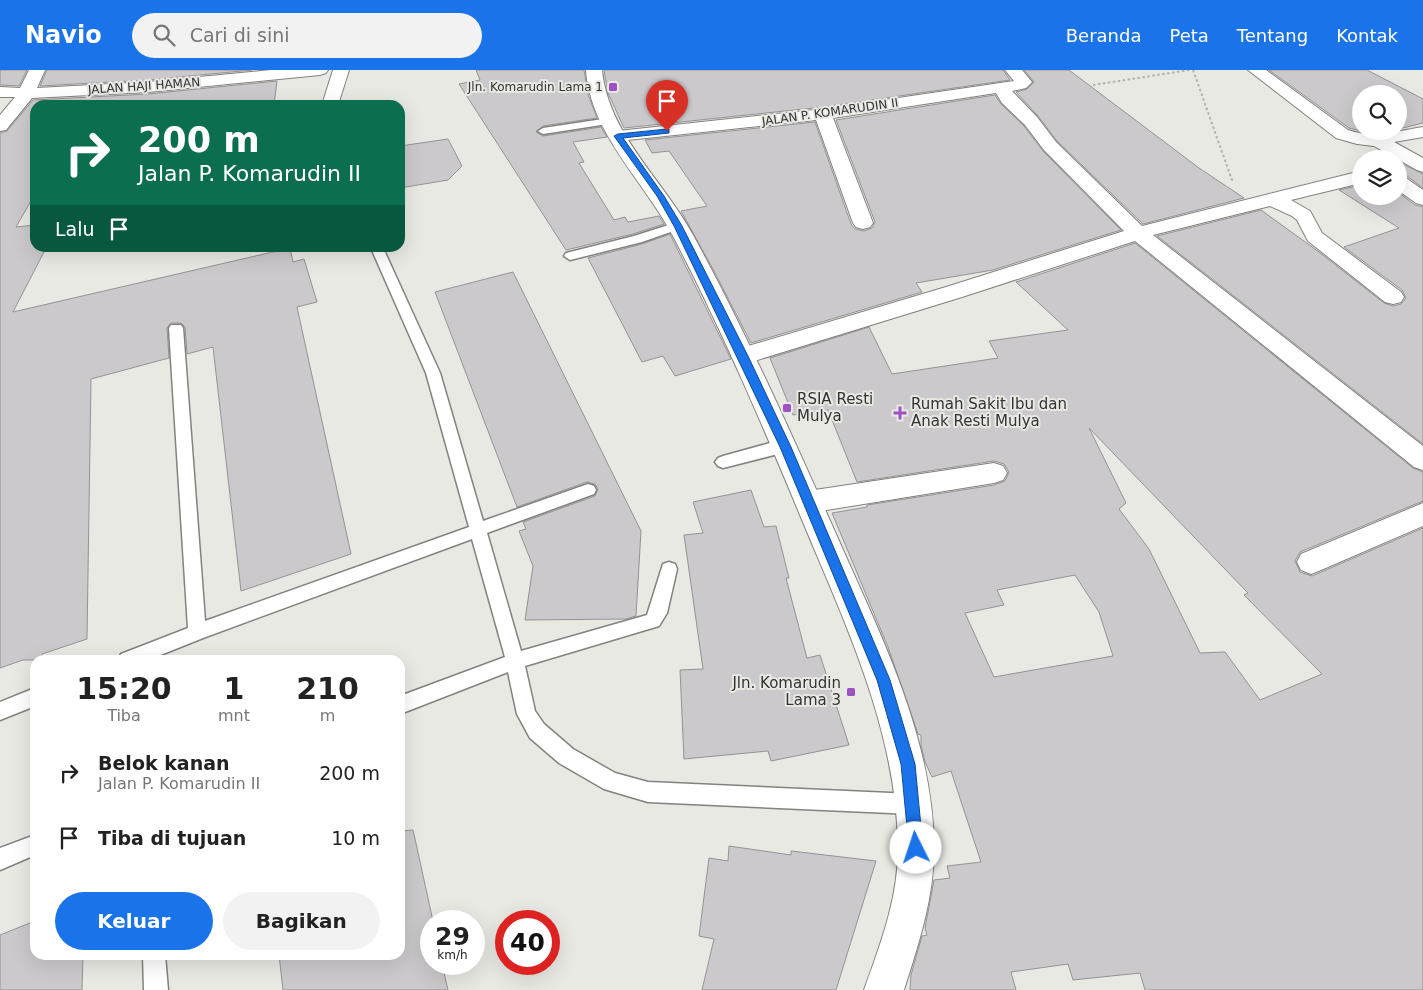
<!DOCTYPE html>
<html lang="id">
<head>
<meta charset="utf-8">
<style>
	:root { --surface:#fff; --page:#f2f2f2; --text:#222; --muted:#767676; --accent:#1a73e8 }
	body { margin:0; font-family:"DejaVu Sans",sans-serif; background:var(--page); color:var(--text); height:100vh; display:flex; flex-direction:column; font-size:19px; white-space:nowrap }
	* { box-sizing:border-box; margin:0 }
	p { font-size:16px; color:var(--muted) }
	.icon { flex:none; width:28px; height:28px; fill:none; stroke:currentColor; stroke-width:2; stroke-linecap:round; stroke-linejoin:round }
	.map { position:relative; flex:1; overflow:hidden }
	.sheet { position:absolute; left:30px; top:585px; width:375px; height:305px; display:flex; flex-direction:column; background:var(--surface); border-radius:15px; box-shadow:0 5px 20px #0002 }
	.sheet>* { flex:none }
	.banner { position:absolute; left:30px; top:30px; width:375px; height:152px; border-radius:15px; box-shadow:0 5px 20px #0002; background:#0b6e4f; color:#fff; overflow:hidden }
	.buttons { position:absolute; left:1352px; top:15px; display:grid; gap:10px }
	.buttons a { display:grid; place-items:center; width:55px; height:55px; border-radius:50%; background:var(--surface); box-shadow:0 5px 20px #0002; font-size:25px }
	.speed { position:absolute; left:420px; top:840px; display:flex; gap:10px; font-size:25px; font-weight:700; text-align:center }
	.speed>* { display:grid; place-content:center; width:65px; height:65px; border-radius:50%; background:var(--surface); box-shadow:0 5px 20px #0002; line-height:1 }
	.speed small { font-size:12px; font-weight:400 }
	.speed .limit { border:8px solid #d22; background:#fff; color:#111 }
	.pin { position:absolute; display:grid; place-items:center; width:42px; height:42px; color:#fff; margin:-51px -21px; border-radius:50% 50% 50% 0; rotate:-45deg; box-shadow:0 0 5px #0007 }
	.pin .icon { rotate:45deg }
	.me { position:absolute; width:55px; margin:-28px; rotate:356deg; stroke-linejoin:round; filter:drop-shadow(0 0 4px #0008) }
	.turn { display:flex; align-items:center; gap:18px; height:105px; padding:0 25px; font-size:22px }
	.turn .icon { width:65px; height:65px; stroke-width:2.5 }
	.turn b { display:block; font-size:35px; line-height:42px }
	.then { display:flex; align-items:center; height:48px; padding:0 25px; background:#0003; gap:10px; font-size:19px }
	.eta { display:flex; justify-content:space-evenly; align-items:center; height:85px; text-align:center }
	.eta b { font-size:30px; font-weight:800; line-height:35px }
	.action { display:flex; gap:10px; margin-top:auto; padding:10px 25px }
	.action a { flex:1; height:58px; border-radius:30px; background:var(--accent); color:#fff; font-size:20px; font-weight:800; line-height:58px; text-align:center }
	.action a+a { background:var(--page); color:var(--text) }
	ul { padding:0; list-style:none }
	li { display:flex; align-items:center; gap:15px; height:65px; padding:0 25px }
	li div { flex:1 }
	li b { display:block; font-size:19px }
	li em { font-style:normal }
	header { display:flex; align-items:center; gap:30px; box-sizing:border-box; height:70px; padding:0 25px; background:var(--accent); color:#fff }
	header strong { font-size:24px }
	nav { display:flex; gap:28px; margin-inline-start:auto; font-size:18px }
	.search { width:350px; height:45px; background:var(--page); display:flex; align-items:center; gap:12px; box-sizing:border-box; padding:0 18px; border-radius:28px; color:var(--muted); font-size:19px }
	.map>svg:first-child { display:block }
	.building { fill:#ccc9cd; stroke:#959296; fill-rule:evenodd }
	.lines { fill:none; stroke-linecap:round; stroke-linejoin:round }
	.service-casing { stroke:#82827e; stroke-width:3 }
	.minor-casing { stroke:#82827e; stroke-width:2 }
	.tertiary-casing { stroke:#82827e; stroke-width:2 }
	.path { stroke:#b2b2ad; stroke-width:2; stroke-dasharray:2.5 2.5; stroke-linecap:butt }
	.service { fill:#fff; fill-rule:evenodd }
	.minor { fill:#fff; fill-rule:evenodd }
	.tertiary { fill:#fff; fill-rule:evenodd }
	.route { fill:#1a73e8; stroke:#114b97 }
	.poi-dot { fill:#9f52c4; stroke:#e8e9e3; stroke-width:2 }
	.labels { text-anchor:middle; dominant-baseline:central; stroke-width:4; stroke-linejoin:round; paint-order:stroke }
	.far-street-label { font-size:12px; fill:#333331; stroke:#e8e9e3 }
	.far-poi-label { font-size:12px; fill:#333331; stroke:#e8e9e3; text-anchor:end }
	.poi-label { font-size:15px; fill:#333331; stroke:#e8e9e3; text-anchor:start }
</style>
</head>
<body>
<header>
<strong>Navio</strong>
<div class="search"><svg class="icon" aria-label="search" viewBox="0 0 24 24"><circle cx="10" cy="10" r="6"/><path d="M15 15l6 6"/></svg>Cari di sini</div>
<nav><a>Beranda</a><a>Peta</a><a>Tentang</a><a>Kontak</a></nav>
</header>
<div class="map">
<svg width="1423" height="920" viewBox="0 0 1423 920">
	<rect width="100%" height="100%" fill="#e8e9e3"/>
	<!-- building -->
	<g class="building">
		<path d="M0,0h27l-8,16 -19,-1z"/>
		<path d="M47,0h205l-104,10 -108,6z"/>
		<path d="M476,0h108l4,24 9,24 -54,8 -7,6 7,4 58,-9 6,10 -34,5 11,20 -5,1 35,57 11,-3 3,5 31,-6 5,8 -31,10 -67,16 -107,-166 21,-4z"/>
		<path d="M604,0h399l7,10 -187,27 -199,21 -16,-35z"/>
		<path d="M1024,0h45l130,98 45,30 -101,26 -86,-83 -19,-25 -22,-24 11,-3 7,-7z"/>
		<path d="M1269,0h98l56,29v24l-24,6v-35h-38v37l-12,-3z"/>
		<path d="M277,11l-3,24h-239v89l-19,33 19,-2v23h11l-33,64 277,-64 3,14 11,-3 13,43 -20,5 54,247 -110,37 -28,-244 -26,7 -2,-27 -4,-4h-10l-4,5 2,30 -78,21 -4,260 -45,15 -1,6h-18l-23,8v-535l7,-2 26,-31 115,-6z"/>
		<path d="M995,25l6,9 23,22 19,25 78,79 -128,40 -77,13 6,9 -171,51 -37,-72 -33,-60 26,-5 -38,-55 -17,2 -7,-13 170,-18 36,102 4,5 9,2 8,-3 3,-6 -39,-102z"/>
		<path d="M448,69l14,27 -14,14 -48,8v-42z"/>
		<path d="M1399,92l24,12v14l-16,-12 -8,-2z"/>
		<path d="M1361,115v11h38v-3l16,12 8,2v237l-266,-208 104,-26 58,42 65,51 9,3 8,-2 5,-6 -4,-8 -58,-43 55,-19 -60,-38z"/>
		<path d="M670,164l61,125 -56,17 -12,-20 -21,6 -54,-104 54,-14z"/>
		<path d="M1135,173l278,225 10,4v29l-123,51 -5,9 5,11 12,4 111,-48v462h-278l-5,-17 -67,7 -5,-16 -57,8 5,18h-106l1,-15 11,-39 5,-1 -2,-7 9,-48 16,-2 -3,-12 34,-4 -30,-91 -19,6 -7,-15 -4,-17v-10l-3,-1 -30,-87 -56,-134 35,-6v-2l127,-20 11,-4 4,-9 -5,-8 -10,-3 -137,21 -29,-72 -35,5 -23,-57 99,-31 23,47 106,-16 -9,-17 79,-11 -52,-48zM1089,358l159,165 -4,2 78,79 -62,26 -35,-48 -25,1 -51,-104 -30,-40 7,-6zM1075,505l24,37 14,44 -119,21 -29,-64 39,-8 -7,-15z"/>
		<path d="M513,202l128,259 -5,85 -10,3 -101,1 8,-54 -14,-35 7,-2 -3,-7 72,-26 3,-7 -3,-5 -8,-2 -70,25 -82,-215z"/>
		<path d="M751,420l13,37 12,-1 13,52h-3l21,80 13,-3 29,90 -78,16 -3,-10 -84,8 -4,-89 23,-1 -19,-134 19,-2 -10,-31z"/>
		<path d="M413,760l20,91h-2v43h11l6,26h-165l-4,-35h121v-124z"/>
		<path d="M729,776l62,9v-4l85,10 -40,129h-134l12,-51 -15,-3 10,-78 19,3z"/>
		<path d="M35,851v34h48l-1,35h-82v-55z"/>
	</g>
	<g class="lines">
		<!-- service casing -->
		<g class="service-casing">
			<g id="service">
				<path d="M610,48l5,3 -1,2 -71,11 -5,-3 5,-3z"/>
				<path d="M678,152l6,4 -2,2 -40,14 -72,18 -6,-4 2,-3 68,-17z"/>
				<path d="M371,178h12l57,125 43,148 105,-37 6,2 2,4 -2,4 -107,39 34,118 126,-36 16,-51 6,-2 6,2 2,5 -10,44 -8,13 -134,40 10,45 9,13 29,25 42,24 33,9 265,12 7,3 3,7 -3,7 -7,3 -265,-12 -44,-13 -45,-26 -29,-25 -13,-24 -9,-42 -108,42v-18l105,-39 -33,-118 -269,99 -55,22h-30l3,-6 67,-26 -19,-300 2,-3h10l2,3 22,293 264,-94 -43,-154z"/>
				<path d="M785,371l5,2 3,4 -3,4 -67,17 -5,-2 -3,-4 3,-4 5,-2 47,-13z"/>
				<path d="M35,618v18l-35,14v-18z"/>
				<path d="M35,765v20l-35,15v-22z"/>
				<path d="M143,885h22l3,35h-24z"/>
			</g>
		</g>
		<!-- minor casing -->
		<g class="minor-casing">
			<g id="minor">
				<path d="M29,0h16l-8,18 111,-6 123,-12h57l-2,3 -6,2 -172,17 -116,6 -26,32 -6,1v-16l15,-18h-15v-10l20,1z"/>
				<path d="M333,0h16l-11,35h-16z"/>
				<path d="M1005,0h17l10,12 -6,6 -14,3 25,26 19,25 86,84 219,-55v12l-70,17 19,11 12,22 79,59 3,5 -3,5 -8,2 -8,-2 -77,-61 -11,-21 -5,-4 -22,-10 -117,29 270,211v24l-9,-3 -279,-226 -173,56 -211,65 -8,2 -8,-2 -4,-6 4,-6 211,-63 178,-56 -80,-81 -19,-25 -23,-22 -6,-10 -163,25 40,105 -3,4 -7,2 -7,-2 -3,-4 -37,-103 -198,21 -6,-1 -3,-4 3,-4 6,-1 205,-22 191,-28z"/>
				<path d="M1248,0h18l82,60c26,9 49,1 75,-3v10l-29,5 29,16v14l-6,-2 -43,-24 -17,-2 -21,-6z"/>
				<path d="M1399,106l7,2 17,12v15l-7,-2 -17,-12z"/>
				<path d="M994,393l9,3 4,7 -4,7 -9,3 -186,30 -9,-4 -4,-7 4,-7 9,-4z"/>
				<path d="M1423,433v23l-102,44 -10,4 -10,-4 -4,-8 4,-8z"/>
			</g>
		</g>
		<!-- tertiary casing -->
		<g class="tertiary-casing">
			<path id="tertiary" d="M586,0h16c6,64 62,111 91,165 53,97 98,198 143,299 44,100 97,202 98,314 0,50 -15,95 -30,142h-40c17,-47 35,-94 34,-145 -2,-114 -50,-215 -93,-318 -41,-99 -83,-197 -132,-291 -28,-54 -83,-103 -87,-166z"/>
		</g>
		<!-- path -->
		<g class="path">
			<path d="M1193,0l40,113"/>
			<path d="M1093,15l96,-15"/>
		</g>
		<!-- service -->
		<use href="#service" class="service"/>
		<!-- minor -->
		<use href="#minor" class="minor"/>
		<!-- tertiary -->
		<use href="#tertiary" class="tertiary"/>
	</g>
	<!-- route -->
	<path class="route" d="M667,59h2v4l-46,5 41,58 18,30 66,130 43,91 99,233 25,84 8,84 -2,5 -5,2 -5,-2 -2,-5 -8,-84 -24,-84 -97,-233 -106,-221 -17,-30 -43,-60 4,-2z"/>
	<!-- markers -->
	<g class="poi-dot">
		<rect x="608" y="12" width="10" height="10" rx="2.5"/>
		<rect x="782" y="333" width="10" height="10" rx="2.5"/>
		<path d="M897.5 335.5h5v5h5v5h-5v5h-5v-5h-5v-5h5z"/>
		<rect x="846" y="617" width="10" height="10" rx="2.5"/>
	</g>
	<g class="labels">
		<!-- far-street labels -->
		<g class="far-street-label">
			<text transform="translate(144 16) rotate(-4)">JALAN HAJI HAMAN</text>
			<text transform="translate(830 42) rotate(-8)">JALAN P. KOMARUDIN II</text>
		</g>
		<!-- far-poi labels -->
		<g class="far-poi-label">
			<text x="603" y="17">Jln. Komarudin Lama 1</text>
		</g>
		<!-- poi labels -->
		<g class="poi-label">
			<text x="797" y="329">RSIA Resti<tspan x="797" dy="17">Mulya</tspan></text>
			<text x="911" y="334">Rumah Sakit Ibu dan<tspan x="911" dy="17">Anak Resti Mulya</tspan></text>
			<text x="841" y="613" text-anchor="end">Jln. Komarudin<tspan x="841" dy="17">Lama 3</tspan></text>
		</g>
	</g>
</svg>
<div class="buttons">
<a><svg class="icon" aria-label="search" viewBox="0 0 24 24"><circle cx="10" cy="10" r="6"/><path d="M15 15l6 6"/></svg></a>
<a><svg class="icon" aria-label="layers" viewBox="0 0 24 24"><path d="M12 4l9 5-9 5-9-5zM3 14l9 5 9-5"/></svg></a>
</div>
<div class="speed"><div>29<small>km/h</small></div><div class="limit">40</div></div>
<div class="pin" style="left:667px;top:61px;background:#d93025"><svg class="icon" aria-label="arrive" viewBox="0 0 24 24"><path d="M6 21V4h12l-3 4 3 4H6"/></svg></div>
<svg class="me" style="left:916px;top:778px" viewBox="-20 -20 40 40"><circle r="19" fill="#fff"/><path d="M0-13L10 11 0 6-10 11z" fill="#1a73e8"/></svg>
<div class="banner">
<div class="turn"><svg class="icon" aria-label="right" viewBox="0 0 24 24"><path d="M7 20v-9h11M14 6l5 5-5 5"/></svg><div><b>200 m</b>Jalan P. Komarudin II</div></div>
<div class="then">Lalu<svg class="icon" aria-label="arrive" viewBox="0 0 24 24"><path d="M6 21V4h12l-3 4 3 4H6"/></svg></div>
</div>
<section class="sheet">
<div class="eta">
<div><b>15:20</b><p>Tiba</p></div>
<div><b>1</b><p>mnt</p></div>
<div><b>210</b><p>m</p></div>
</div>
<ul>
<li><svg class="icon" aria-label="right" viewBox="0 0 24 24"><path d="M7 20v-9h11M14 6l5 5-5 5"/></svg><div><b>Belok kanan</b><p>Jalan P. Komarudin II</p></div><em>200 m</em></li>
<li><svg class="icon" aria-label="arrive" viewBox="0 0 24 24"><path d="M6 21V4h12l-3 4 3 4H6"/></svg><div><b>Tiba di tujuan</b></div><em>10 m</em></li>
</ul>
<div class="action"><a>Keluar</a><a>Bagikan</a></div>
</section>
</div>
</body>
</html>
